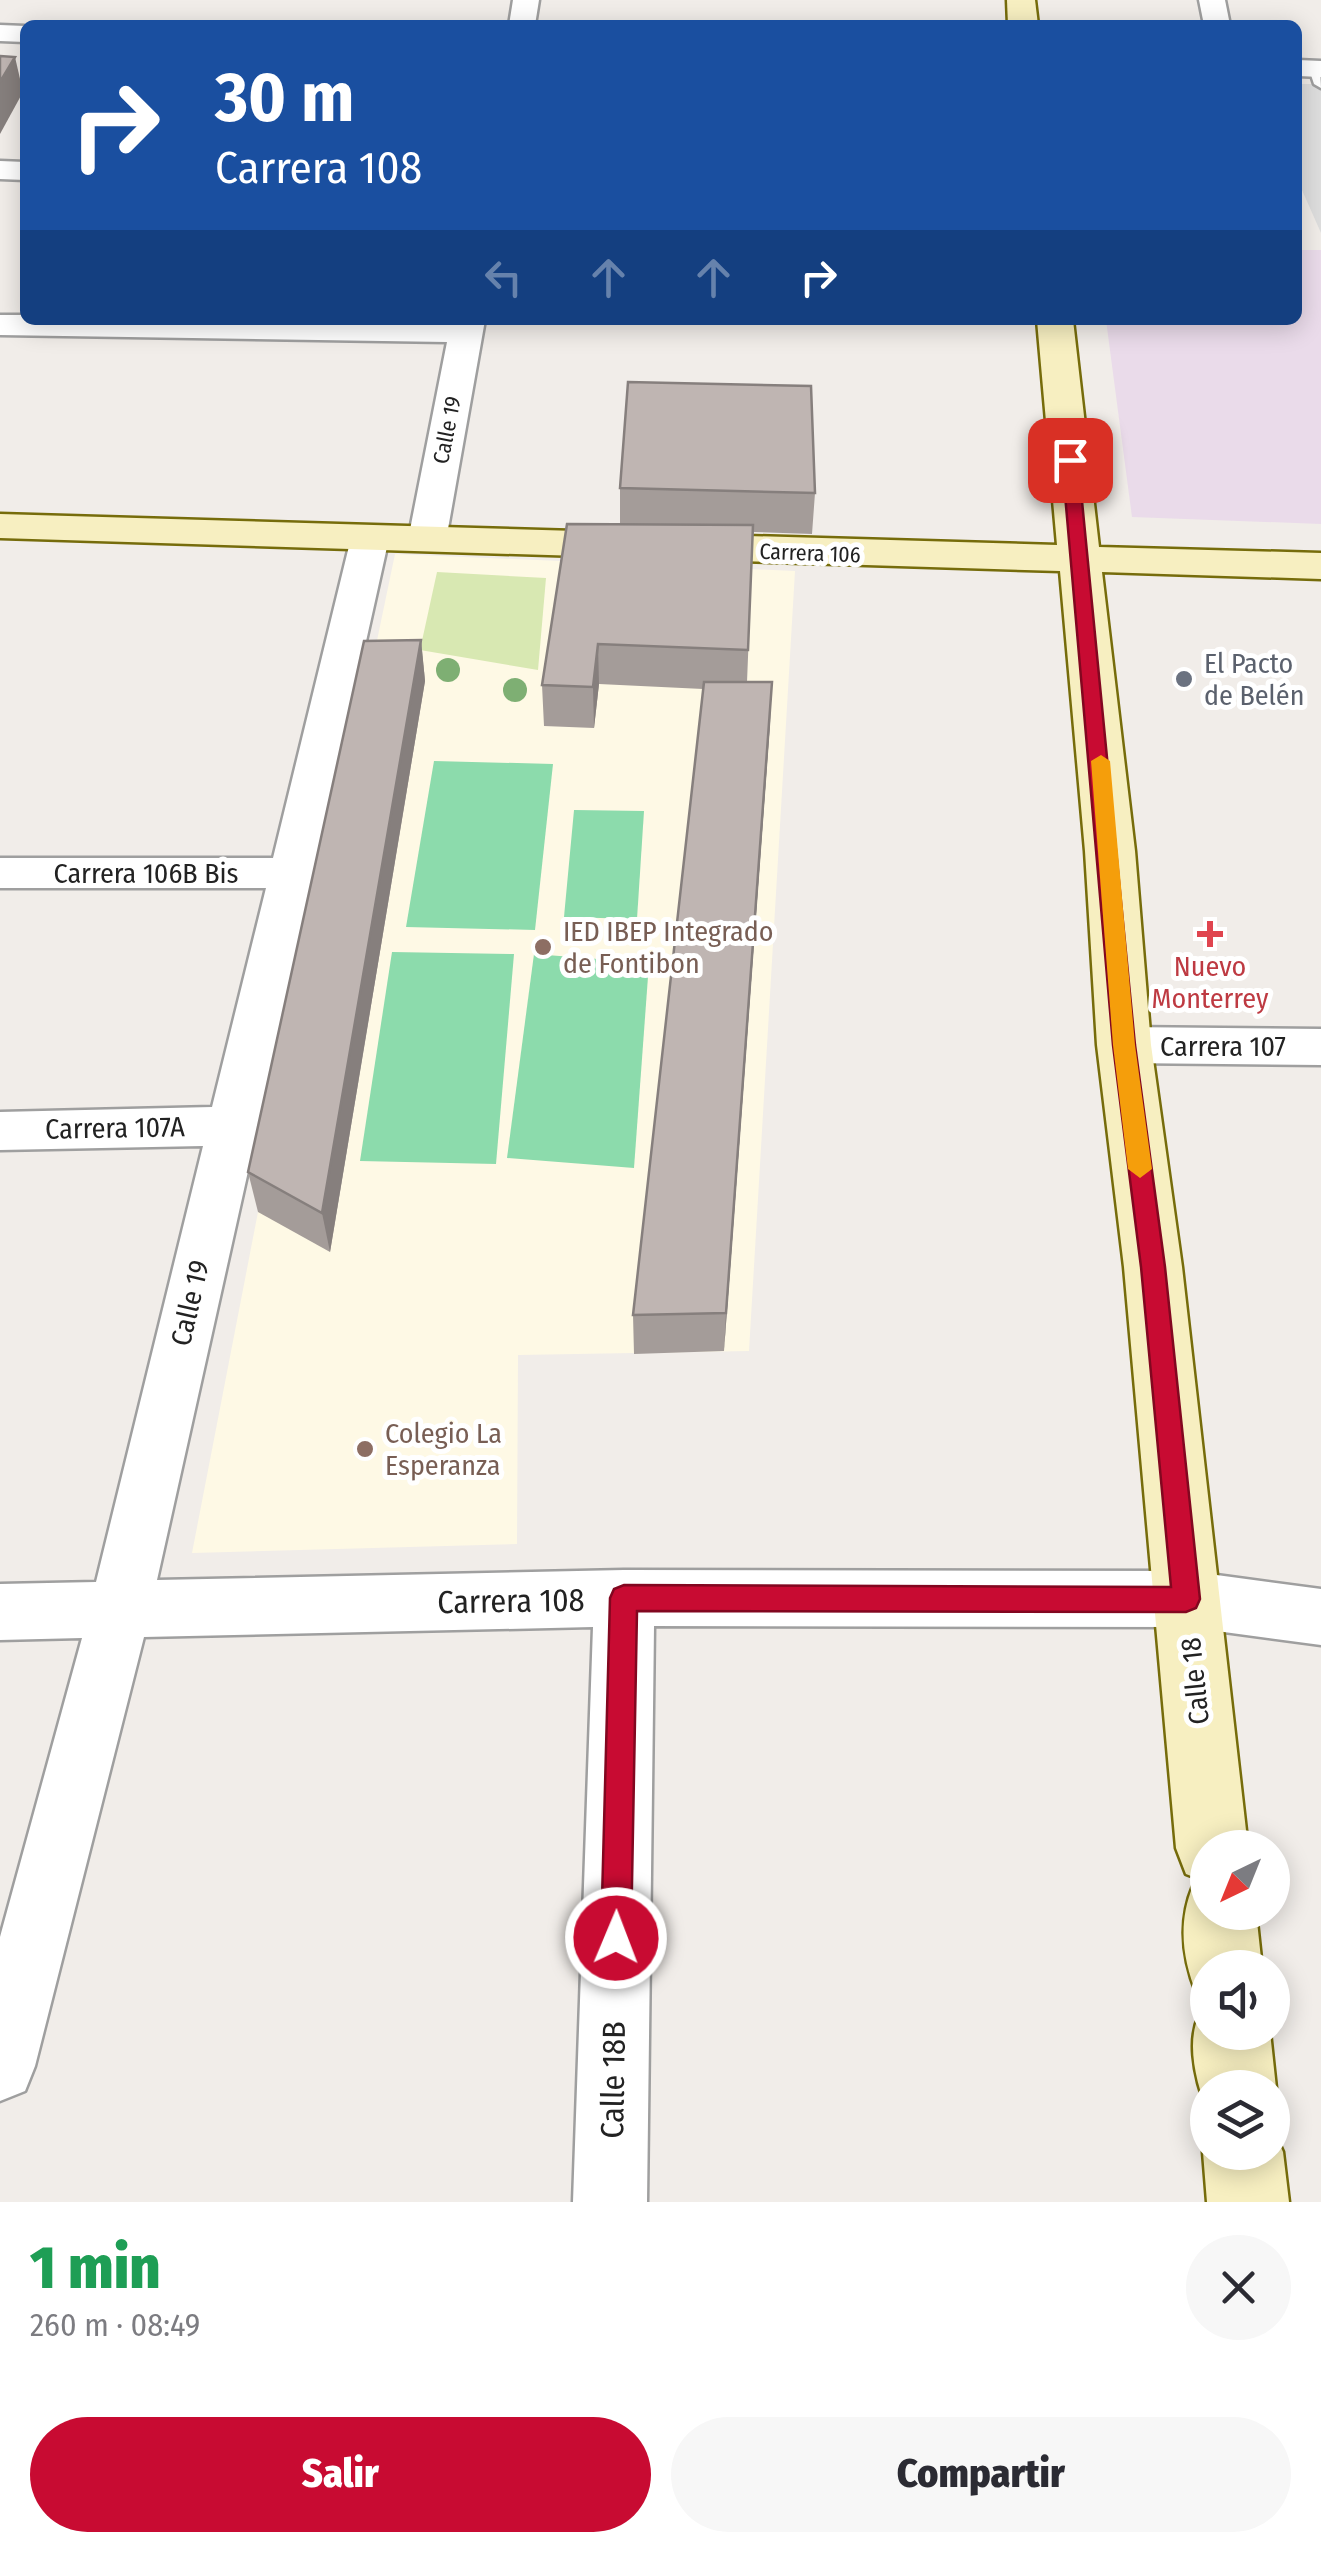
<!DOCTYPE html>
<html lang="es">
<head>
<meta charset="utf-8">
<style>
	:root { --surface:#fff; --page:#f7f7f7; --text:#2b2b33; --muted:#7c7c81; --accent:#c80b32 }
	body { margin:0; font-family:"Fira Sans Condensed",sans-serif; background:var(--page); color:var(--text); height:100vh; display:flex; flex-direction:column; font-size:38px; white-space:nowrap }
	* { box-sizing:border-box; margin:0 }
	p { font-size:32px; color:var(--muted) }
	.icon { flex:none; width:55px; height:55px; fill:none; stroke:currentColor; stroke-width:2; stroke-linecap:round; stroke-linejoin:round }
	.map { position:relative; height:2202px; overflow:hidden }
	.sheet { display:flex; flex-direction:column; background:var(--surface); flex:1 }
	.sheet>* { flex:none }
	.hud { position:absolute; left:20px; top:20px; width:1282px; height:305px; border-radius:15px; box-shadow:0 5px 25px #0003; background:#1a4fa0; color:#fff; overflow:hidden }
	.needle { width:65px; rotate:223deg }
	.controls { position:absolute; left:1190px; top:1830px; display:grid; gap:20px }
	.controls a { display:grid; place-items:center; width:100px; height:100px; border-radius:50%; background:var(--surface); box-shadow:0 5px 25px #0003; font-size:50px }
	.pin { position:absolute; display:grid; place-items:center; width:85px; height:85px; color:#fff; margin:-42px; border-radius:20px; box-shadow:0 5px 15px #0006 }
	.me { position:absolute; width:110px; margin:-55px; rotate:1deg; stroke-linejoin:round; filter:drop-shadow(0 0 8px #0008) }
	.turn { display:flex; align-items:center; gap:35px; height:210px; padding:0 30px; font-size:45px }
	.turn .icon { width:130px; height:130px; stroke-width:2.5 }
	.turn b { display:block; font-size:70px; line-height:85px }
	.lanes { display:flex; align-items:center; height:95px; padding:0 30px; background:#0003; justify-content:center; gap:50px; direction:ltr }
	.lanes .off { opacity:.35 }
	.round { display:grid; place-items:center; flex:none; width:105px; height:105px; border-radius:52px; background:var(--page) }
	.headline { display:flex; align-items:center; justify-content:space-between; height:170px; padding:0 30px }
	h1 { font-size:60px; font-weight:800; line-height:75px; color:#1e9e55 }
	.action { display:flex; gap:20px; margin-top:auto; padding:20px 30px }
	.action a { flex:1; height:115px; border-radius:60px; background:var(--accent); color:#fff; font-size:40px; font-weight:800; line-height:115px; text-align:center }
	.action a+a { background:var(--page); color:var(--text) }
	.map>svg:first-child { display:block }
	.industrial { fill:#eadbea }
	.education { fill:#fef9e5 }
	.grass { fill:#d8e8b2 }
	.pitch { fill:#8cdbac }
	.parking { fill:#dedede }
	.lines { fill:none; stroke-linecap:round; stroke-linejoin:round }
	.lane-casing { stroke:#9f9f9f; stroke-width:5 }
	.street-casing { stroke:#9f9f9f; stroke-width:5 }
	.secondary-casing { stroke:#766c0b; stroke-width:5 }
	.lane { fill:#fff; fill-rule:evenodd }
	.street { fill:#fff; fill-rule:evenodd }
	.secondary { fill:#f7efc1; fill-rule:evenodd }
	.tree { fill:#7eaf73 }
	.wall { fill:#a49c99 }
	.shaded-wall { fill:#867f7d }
	.building { fill:#bfb5b2; stroke:#867f7d; stroke-width:2.5 }
	.route { fill:#c80b32; stroke:#820720; stroke-width:2.5 }
	.slow { fill:#f59e0b }
	.worship-dot { fill:#6b7280; stroke:#fff; stroke-width:4 }
	.health-dot { fill:#e0444e; stroke:#fff; stroke-width:4 }
	.education-dot { fill:#8d6e63; stroke:#fff; stroke-width:4 }
	.labels { text-anchor:middle; dominant-baseline:central; stroke-width:10; stroke-linejoin:round; paint-order:stroke }
	.far-street-label { font-size:22px; fill:#222; stroke:#fff }
	.worship-label { font-size:28px; fill:#5b616d; stroke:#fff; text-anchor:start }
	.street-label { font-size:28px; fill:#222; stroke:#fff }
	.education-label { font-size:28px; fill:#785e54; stroke:#fff; text-anchor:start }
	.health-label { font-size:28px; fill:#be3a42; stroke:#fff }
	.near-street-label { font-size:32px; fill:#222; stroke:#fff }
</style>
</head>
<body>
<div class="map">
<svg width="1321" height="2202" viewBox="0 0 1321 2202">
	<rect width="100%" height="100%" fill="#f1ede9"/>
	<!-- industrial -->
	<path class="industrial" d="M1298,250h23v274l-189,-7 -26,-197h192z"/>
	<!-- education -->
	<path class="education" d="M395,554l400,17 -46,780 -231,4 -1,189 -325,9 66,-341z"/>
	<!-- grass -->
	<path class="grass" d="M437,572l109,6 -8,92 -118,-20z"/>
	<!-- pitch -->
	<g class="pitch">
		<path d="M434,761l119,3 -18,166 -129,-3z"/>
		<path d="M574,810l70,1 -7,108 -73,-2z"/>
		<path d="M392,952l122,2 -18,210 -136,-3z"/>
		<path d="M534,954l115,9 -15,205 -127,-10z"/>
	</g>
	<!-- parking -->
	<path class="parking" d="M1298,84h23v149l-23,-52z"/>
	<g class="lines">
		<!-- lane casing -->
		<g class="lane-casing">
			<path id="lane" d="M1308,66l12,3 1,19 -7,-4z"/>
		</g>
		<!-- street casing -->
		<g class="street-casing">
			<g id="street">
				<path d="M513,0h26l-4,25h-26z"/>
				<path d="M1199,0h26l5,25h-26z"/>
				<path d="M0,25l25,1v16l-25,-1z"/>
				<path d="M1298,60l23,1v16l-23,-1z"/>
				<path d="M0,161l25,1v18l-25,-1z"/>
				<path d="M0,315h25v5h460l-39,220 -6,8h-26l-6,-8 39,-198 -447,-7z"/>
				<path d="M370,527l13,3 6,8 -232,1042 467,-10 563,1 134,18v56l-134,-18 -533,-1 -7,576h-74l20,-575 -449,10 -109,429 -10,25 -25,10v-164l82,-299 -82,2v-56l96,-2 107,-436 -203,4v-38l212,-5 54,-219h-266v-30h273l78,-320 6,-8z"/>
				<path d="M1124,1027l197,2v36l-197,-2 -17,-5 -7,-13 7,-13z"/>
			</g>
		</g>
		<!-- secondary casing -->
		<g class="secondary-casing">
			<g id="secondary">
				<path d="M1007,0h28l3,25h-30z"/>
				<path d="M1037,320h36l26,227 222,6v26l-219,-7 33,279 16,194 31,222 66,581h-40v64h48l6,56h-54v31l-11,-4c-15,-37 -19,-73 -4,-109l11,-5 -18,-7 -10,-26 -52,-581 -27,-222 -12,-194 -25,-280 -1060,-33v-24l1057,31z"/>
				<path d="M1208,2003v29h62l6,56 -4,9v-9h-64v24c-13,-31 -26,-83 0,-109z"/>
				<path d="M1272,2127l11,25 6,50h-82l-4,-50 5,-11v11h64z"/>
			</g>
		</g>
		<!-- lane -->
		<use href="#lane" class="lane"/>
		<!-- street -->
		<use href="#street" class="street"/>
		<!-- secondary -->
		<use href="#secondary" class="secondary"/>
	</g>
	<!-- trees -->
	<g class="tree">
		<circle cx="448" cy="670" r="12"/>
		<circle cx="515" cy="690" r="12"/>
	</g>
	<!-- wall -->
	<g class="wall">
		<path d="M620,488l195,5 -3,41 -59,-2 -6,150 23,41 -46,628 -90,3 -1,-39 70,-626 -104,-5 -5,44 -50,-2 -2,-41 78,-161z"/>
		<path d="M421,640l4,41 -95,571 -72,-40 -10,-40z"/>
	</g>
	<!-- shaded-wall -->
	<g class="shaded-wall">
		<path d="M15,57l8,35 -23,42v-52z"/>
		<path d="M421,640l4,41 -95,571 -8,-39z"/>
		<path d="M598,644l1,40 -5,44 -1,-41z"/>
		<path d="M772,682l-2,41 -46,628 2,-38z"/>
	</g>
	<!-- building -->
	<g class="building">
		<path d="M0,56l15,1 -15,25z"/>
		<path d="M628,382l183,4 4,107 -195,-5z"/>
		<path d="M567,524l186,1 -5,125 -150,-6 -5,43 -51,-2z"/>
		<path d="M421,640l-99,573 -74,-41 116,-531z"/>
		<path d="M704,682h68l-46,631 -93,2z"/>
	</g>
	<!-- route -->
	<path class="route" d="M1070,455l8,5 57,585 30,222 35,332 -4,9 -10,4 -549,-1 -6,327 -4,11 -11,4 -11,-4 -4,-11 9,-340 4,-9 10,-4 547,2 -30,-320 -28,-222 -51,-585z"/>
	<!-- slow -->
	<path class="slow" d="M1101,755l9,6 25,284 17,124 -12,9 -12,-9 -15,-124 -22,-284z"/>
	<!-- markers -->
	<circle class="worship-dot" cx="1184" cy="679" r="10"/>
	<path class="health-dot" d="M1205 919h10v10h10v10h-10v10h-10v-10h-10v-10h10z"/>
	<g class="education-dot">
		<circle cx="543" cy="947" r="10"/>
		<circle cx="365" cy="1449" r="10"/>
	</g>
	<g class="labels">
		<!-- far-street labels -->
		<g class="far-street-label">
			<text transform="translate(447 430) rotate(-79)">Calle 19</text>
			<text transform="translate(810 553) rotate(2)">Carrera 106</text>
		</g>
		<!-- worship labels -->
		<g class="worship-label">
			<text x="1204" y="663">El Pacto<tspan x="1204" dy="32">de Belén</tspan></text>
		</g>
		<!-- street labels -->
		<g class="street-label">
			<text x="146" y="873">Carrera 106B Bis</text>
			<text x="1223" y="1046">Carrera 107</text>
			<text transform="translate(115 1128) rotate(-1)">Carrera 107A</text>
			<text transform="translate(190 1303) rotate(-77)">Calle 19</text>
			<text transform="translate(1195 1681) rotate(-96)">Calle 18</text>
		</g>
		<!-- education labels -->
		<g class="education-label">
			<text x="563" y="931">IED IBEP Integrado<tspan x="563" dy="32">de Fontibon</tspan></text>
			<text x="385" y="1433">Colegio La<tspan x="385" dy="32">Esperanza</tspan></text>
		</g>
		<!-- health labels -->
		<g class="health-label">
			<text x="1210" y="966">Nuevo<tspan x="1210" dy="32">Monterrey</tspan></text>
		</g>
		<!-- near-street labels -->
		<g class="near-street-label">
			<text transform="translate(511 1601) rotate(-1)">Carrera 108</text>
			<text transform="translate(613 2080) rotate(-89)">Calle 18B</text>
		</g>
	</g>
</svg>
<div class="controls">
<a><svg class="needle" viewBox="-14 -14 28 28"><path d="M0-13l5 13h-10z" fill="#e53935"/><path d="M0 13l5-13h-10z" fill="#7c7c81"/></svg></a>
<a><svg class="icon" aria-label="sound" viewBox="0 0 24 24"><path d="M4 9h4l5-4v14l-5-4H4zM17 9q2 3 0 6"/></svg></a>
<a><svg class="icon" aria-label="layers" viewBox="0 0 24 24"><path d="M12 4l9 5-9 5-9-5zM3 14l9 5 9-5"/></svg></a>
</div>
<div class="pin" style="left:1070px;top:460px;background:#d93025"><svg class="icon" aria-label="arrive" viewBox="0 0 24 24"><path d="M6 21V4h12l-3 4 3 4H6"/></svg></div>
<svg class="me" style="left:616px;top:1938px" viewBox="-20 -20 40 40"><circle r="17" fill="#c80b32" stroke="#fff" stroke-width="3"/><path d="M0-11L8 9 0 5-8 9z" fill="#fff"/></svg>
<div class="hud">
<div class="turn"><svg class="icon" aria-label="right" viewBox="0 0 24 24"><path d="M7 20v-9h11M14 6l5 5-5 5"/></svg><div><b>30 m</b>Carrera 108</div></div>
<div class="lanes"><svg class="icon off" aria-label="left" viewBox="0 0 24 24"><path d="M17 20v-9H6M10 6l-5 5 5 5"/></svg><svg class="icon off" aria-label="ahead" viewBox="0 0 24 24"><path d="M12 20V5M6 11l6-6 6 6"/></svg><svg class="icon off" aria-label="ahead" viewBox="0 0 24 24"><path d="M12 20V5M6 11l6-6 6 6"/></svg><svg class="icon" aria-label="right" viewBox="0 0 24 24"><path d="M7 20v-9h11M14 6l5 5-5 5"/></svg></div>
</div>
</div>
<section class="sheet">
<div class="headline"><div><h1>1 min</h1><p>260 m · 08:49</p></div><a class="round"><svg class="icon" aria-label="close" viewBox="0 0 24 24"><path d="M6 6l12 12M18 6L6 18"/></svg></a></div>
<div class="action"><a>Salir</a><a>Compartir</a></div>
</section>
</body>
</html>
